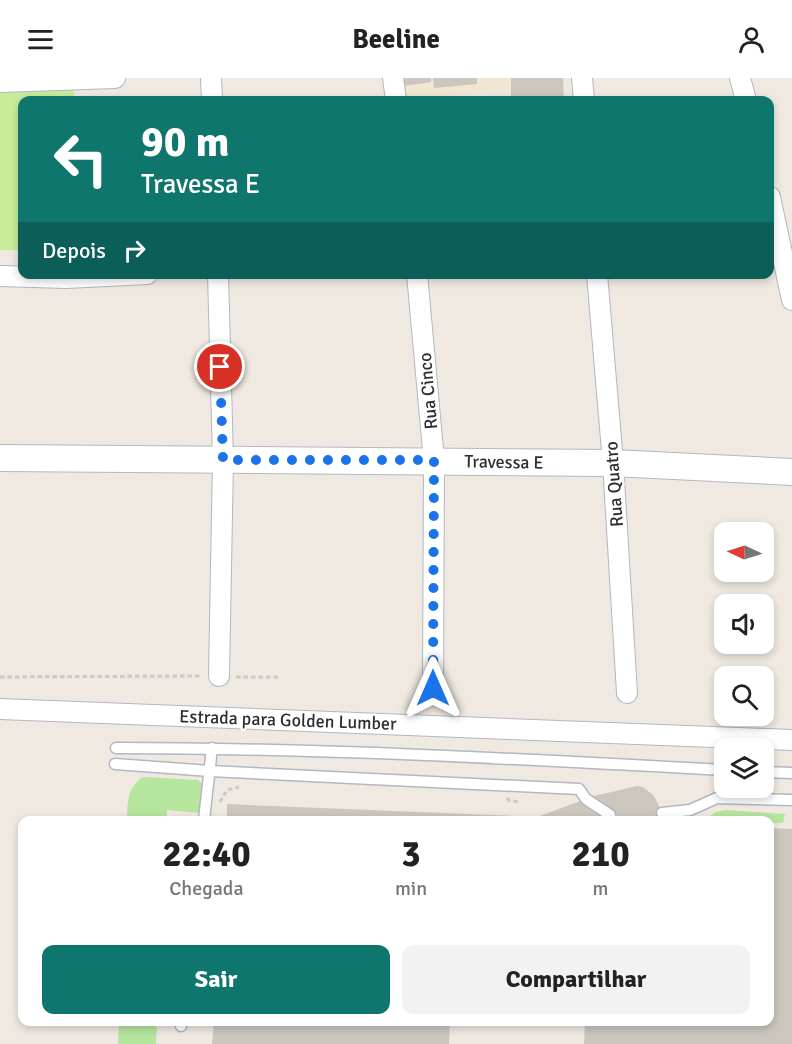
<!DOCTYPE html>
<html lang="pt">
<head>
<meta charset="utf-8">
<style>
	:root { --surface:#fff; --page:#f2f2f2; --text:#222; --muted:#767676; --accent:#0f766e }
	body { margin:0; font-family:Signika,sans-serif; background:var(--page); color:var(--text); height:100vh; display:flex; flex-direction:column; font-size:22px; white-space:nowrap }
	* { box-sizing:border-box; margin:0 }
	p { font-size:20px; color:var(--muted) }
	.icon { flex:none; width:33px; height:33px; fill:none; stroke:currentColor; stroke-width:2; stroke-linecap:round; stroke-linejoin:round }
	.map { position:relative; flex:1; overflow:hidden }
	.panel { position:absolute; left:18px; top:738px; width:756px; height:210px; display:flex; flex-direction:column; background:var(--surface); border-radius:12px; box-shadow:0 3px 9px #0003 }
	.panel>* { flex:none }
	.top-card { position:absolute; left:18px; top:18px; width:756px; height:183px; border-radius:12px; box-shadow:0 3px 9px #0003; background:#0f766e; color:#fff; overflow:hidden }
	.needle { width:39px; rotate:274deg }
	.buttons { position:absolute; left:714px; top:444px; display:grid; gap:12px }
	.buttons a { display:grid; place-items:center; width:60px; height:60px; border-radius:12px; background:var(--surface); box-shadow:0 3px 9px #0003; font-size:30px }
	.pin { position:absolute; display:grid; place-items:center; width:51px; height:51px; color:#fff; margin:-26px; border:3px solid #fff; border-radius:50%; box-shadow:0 2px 6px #0007 }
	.me { position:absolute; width:66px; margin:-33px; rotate:0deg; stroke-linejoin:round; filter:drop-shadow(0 0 4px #0008) }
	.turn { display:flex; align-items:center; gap:21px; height:126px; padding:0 24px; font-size:27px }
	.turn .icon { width:78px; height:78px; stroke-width:2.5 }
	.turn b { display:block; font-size:42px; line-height:51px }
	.then { display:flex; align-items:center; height:57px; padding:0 24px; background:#0003; gap:12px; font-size:22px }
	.eta { display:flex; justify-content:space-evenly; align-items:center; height:102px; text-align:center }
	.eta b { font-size:36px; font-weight:800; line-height:42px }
	.action { display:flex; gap:12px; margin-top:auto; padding:12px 24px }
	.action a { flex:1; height:69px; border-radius:12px; background:var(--accent); color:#fff; font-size:24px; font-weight:800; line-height:69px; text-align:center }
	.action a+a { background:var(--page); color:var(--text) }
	header { display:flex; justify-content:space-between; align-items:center; height:78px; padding:0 24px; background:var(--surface); font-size:27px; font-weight:800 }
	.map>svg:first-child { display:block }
	.education { fill:#f0e6d1 }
	.green { fill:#b6e59e }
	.pitch { fill:#c9ec9a }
	.building { fill:#cbc7bf }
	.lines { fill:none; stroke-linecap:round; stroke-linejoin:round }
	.service-casing { stroke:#b4b7c1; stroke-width:13 }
	.minor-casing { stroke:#b4b7c1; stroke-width:22 }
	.tertiary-casing { stroke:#b4b7c1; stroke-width:28 }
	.path { stroke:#c9c9c9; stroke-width:3; stroke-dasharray:4.5 3; stroke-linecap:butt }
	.service { stroke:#fff; stroke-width:10 }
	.minor { stroke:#fff; stroke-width:20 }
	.tertiary { stroke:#fff; stroke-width:26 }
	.route { stroke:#1a73e8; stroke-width:10; stroke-dasharray:0 18 }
	.labels { text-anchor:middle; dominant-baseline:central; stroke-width:4.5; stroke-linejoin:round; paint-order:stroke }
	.street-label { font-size:18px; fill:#2e2e2e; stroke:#fff }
</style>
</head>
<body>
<header><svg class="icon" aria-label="menu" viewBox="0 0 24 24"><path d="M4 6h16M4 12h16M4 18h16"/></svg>Beeline<svg class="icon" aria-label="person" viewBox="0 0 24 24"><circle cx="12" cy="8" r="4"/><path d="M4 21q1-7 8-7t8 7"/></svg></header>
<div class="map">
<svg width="792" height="966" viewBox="0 0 792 966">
	<rect width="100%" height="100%" fill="#efe9e1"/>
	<!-- education -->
	<path class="education" d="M397,0h114v11l-112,11z"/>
	<!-- green -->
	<g class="green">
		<path d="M143,699l55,3 4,4 -2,29 -33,-3v10h-40c1,-18 -1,-31 16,-43z"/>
		<path d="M726,732l59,4 -2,9h-13v-3h-64l9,-8z"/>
		<path d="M119,944h38l-1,22h-38z"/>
	</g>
	<!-- pitch -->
	<path class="pitch" d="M74,11v11h-52v150h-22v-160z"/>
	<!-- building -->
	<g class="building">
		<path d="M403,0h28v4l-27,4z"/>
		<path d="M433,0h44v6l-43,4z"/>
		<path d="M511,0h52l1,22h-53z"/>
		<path d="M637,708l6,1 11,9 12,24h-439v-16l310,13 57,-21z"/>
		<path d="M770,750l22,1v215h-208l1,-22h185z"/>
		<path d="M214,944h236l-1,22h-237z"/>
	</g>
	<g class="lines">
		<!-- service casing -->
		<g class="service-casing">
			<g id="service">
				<path d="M116,670c203,0 406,11 608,22"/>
				<path d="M115,686l95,7 369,18 7,10 24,16"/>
				<path d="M764,694l28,1"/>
				<path d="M662,735l28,-3 27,-12 75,2"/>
				<path d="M204,742l8,-72"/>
				<path d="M181,948v-4"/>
			</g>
		</g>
		<!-- minor casing -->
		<g class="minor-casing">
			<g id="minor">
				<path d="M211,0l1,22"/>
				<path d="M393,0l3,22"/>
				<path d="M582,0l2,22"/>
				<path d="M740,0l6,22"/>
				<path d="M0,4l115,-4"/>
				<path d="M770,119l22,103"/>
				<path d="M218,196l5,186 -4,216"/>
				<path d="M417,196l17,187 -1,227"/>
				<path d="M597,196l16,189 14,230"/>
				<path d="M0,198l66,2 81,-4"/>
				<path d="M0,631l792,31"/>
			</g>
		</g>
		<!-- tertiary casing -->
		<g class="tertiary-casing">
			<path id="tertiary" d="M0,380l613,5 179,9"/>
		</g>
		<!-- path -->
		<g class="path">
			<path d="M0,599l202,-1"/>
			<path d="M236,599h42"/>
			<path d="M507,720l3,3 10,1"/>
			<path d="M220,724l7,-12 12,-3"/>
		</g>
		<!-- service -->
		<use href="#service" class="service"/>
		<!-- minor -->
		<use href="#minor" class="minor"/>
		<!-- tertiary -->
		<use href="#tertiary" class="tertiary"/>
	</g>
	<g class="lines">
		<!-- route -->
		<path class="route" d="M220,289l3,93h211l-1,228"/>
	</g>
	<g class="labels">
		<!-- street labels -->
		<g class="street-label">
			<text transform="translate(428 313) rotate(-95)">Rua Cinco</text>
			<text transform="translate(504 384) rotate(1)">Travessa E</text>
			<text transform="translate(614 406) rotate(-94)">Rua Quatro</text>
			<text transform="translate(288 642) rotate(2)">Estrada para Golden Lumber</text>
		</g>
	</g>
</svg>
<div class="buttons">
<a><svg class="needle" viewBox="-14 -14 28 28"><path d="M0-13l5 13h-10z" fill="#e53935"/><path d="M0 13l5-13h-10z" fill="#767676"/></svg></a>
<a><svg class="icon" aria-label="sound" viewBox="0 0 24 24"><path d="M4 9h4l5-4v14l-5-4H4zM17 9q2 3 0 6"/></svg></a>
<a><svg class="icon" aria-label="search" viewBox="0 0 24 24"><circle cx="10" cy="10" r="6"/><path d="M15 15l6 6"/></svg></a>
<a><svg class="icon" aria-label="layers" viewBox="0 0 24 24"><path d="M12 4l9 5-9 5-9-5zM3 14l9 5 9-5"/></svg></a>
</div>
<div class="pin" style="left:220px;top:289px;background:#d93025"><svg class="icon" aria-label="arrive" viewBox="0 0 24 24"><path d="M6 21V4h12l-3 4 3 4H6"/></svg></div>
<svg class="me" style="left:433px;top:610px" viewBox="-20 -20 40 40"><path d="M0-17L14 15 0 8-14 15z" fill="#1a73e8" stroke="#fff" stroke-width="4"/></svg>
<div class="top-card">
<div class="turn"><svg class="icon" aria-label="left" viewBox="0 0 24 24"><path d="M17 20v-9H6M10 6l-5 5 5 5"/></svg><div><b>90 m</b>Travessa E</div></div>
<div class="then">Depois<svg class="icon" aria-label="right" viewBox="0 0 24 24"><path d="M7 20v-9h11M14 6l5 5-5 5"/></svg></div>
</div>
<section class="panel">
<div class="eta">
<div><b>22:40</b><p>Chegada</p></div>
<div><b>3</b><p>min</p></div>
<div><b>210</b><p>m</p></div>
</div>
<div class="action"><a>Sair</a><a>Compartilhar</a></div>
</section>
</div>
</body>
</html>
